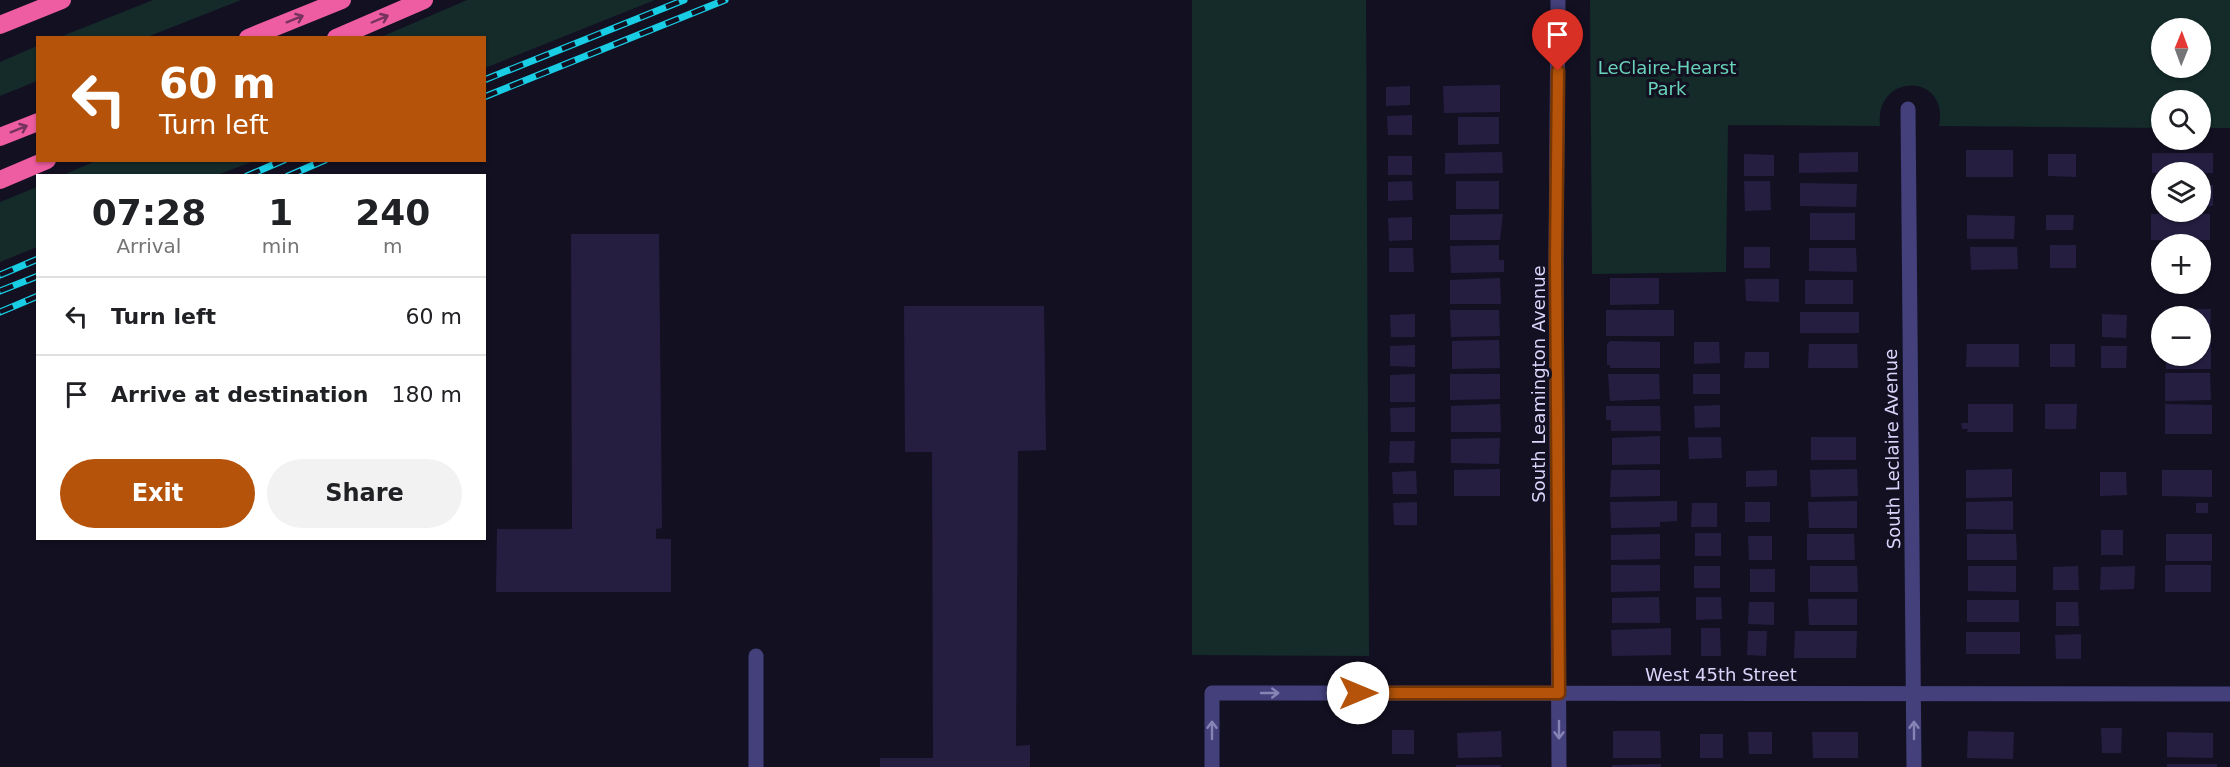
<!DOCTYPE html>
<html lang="en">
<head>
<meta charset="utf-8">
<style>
	:root { --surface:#fff; --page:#f2f2f2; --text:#202124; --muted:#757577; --line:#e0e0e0; --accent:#b45309 }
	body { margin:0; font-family:"DejaVu Sans",sans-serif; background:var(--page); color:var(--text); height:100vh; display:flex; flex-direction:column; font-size:22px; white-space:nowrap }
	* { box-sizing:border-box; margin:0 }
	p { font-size:20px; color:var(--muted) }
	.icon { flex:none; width:33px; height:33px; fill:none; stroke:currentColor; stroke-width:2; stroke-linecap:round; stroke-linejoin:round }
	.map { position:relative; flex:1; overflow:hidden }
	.panel { position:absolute; left:36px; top:174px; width:450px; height:366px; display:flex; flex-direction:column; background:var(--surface); border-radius:0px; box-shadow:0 2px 4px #0004 }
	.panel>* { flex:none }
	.banner { position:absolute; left:36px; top:36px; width:450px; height:126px; border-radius:0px; box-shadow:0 2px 4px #0004; background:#b45309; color:#fff; overflow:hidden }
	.needle { width:39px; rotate:1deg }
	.controls { position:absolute; left:2151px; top:18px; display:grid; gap:12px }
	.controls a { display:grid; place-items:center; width:60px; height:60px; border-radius:50%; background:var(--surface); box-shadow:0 2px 4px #0004; font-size:30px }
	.pin { position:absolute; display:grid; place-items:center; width:51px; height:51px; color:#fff; margin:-62px -26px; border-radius:50% 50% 50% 0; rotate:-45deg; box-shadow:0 0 6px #0007 }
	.pin .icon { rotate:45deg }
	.me { position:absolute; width:66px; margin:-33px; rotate:90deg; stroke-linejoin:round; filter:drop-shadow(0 0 4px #0008) }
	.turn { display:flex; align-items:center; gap:21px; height:126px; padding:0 24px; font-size:27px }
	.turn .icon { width:78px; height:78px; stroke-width:2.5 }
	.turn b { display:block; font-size:42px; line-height:51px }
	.eta { display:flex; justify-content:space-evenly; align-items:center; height:102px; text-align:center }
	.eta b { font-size:36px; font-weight:700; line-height:42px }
	.button { display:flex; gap:12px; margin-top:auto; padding:12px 24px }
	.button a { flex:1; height:69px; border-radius:36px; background:var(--accent); color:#fff; font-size:24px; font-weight:700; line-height:69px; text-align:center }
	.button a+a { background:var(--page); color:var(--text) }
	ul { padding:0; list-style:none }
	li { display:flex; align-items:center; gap:18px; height:78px; padding:0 24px; border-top:2px solid var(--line) }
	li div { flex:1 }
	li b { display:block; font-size:22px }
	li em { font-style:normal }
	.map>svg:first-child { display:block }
	.green { fill:#142b2a; fill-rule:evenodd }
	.building { fill:#251e41 }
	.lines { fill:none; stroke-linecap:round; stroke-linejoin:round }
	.minor { stroke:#43407c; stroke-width:15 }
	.motorway { stroke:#ee5da1; stroke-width:18 }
	.rail-casing { stroke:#18cde4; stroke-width:7 }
	.rail { stroke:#131022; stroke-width:4.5; stroke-dasharray:14; stroke-linecap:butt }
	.oneway { stroke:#76335b }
	.oneway2 { stroke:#8783b5 }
	.route-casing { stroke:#753606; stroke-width:15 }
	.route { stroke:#b45309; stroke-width:10 }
	.labels { text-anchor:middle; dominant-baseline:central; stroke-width:6; stroke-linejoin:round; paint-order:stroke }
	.park-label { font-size:18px; fill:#69d3ba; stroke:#131022 }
	.street-label { font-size:18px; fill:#dad5fb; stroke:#131022 }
</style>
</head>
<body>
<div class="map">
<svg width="2230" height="767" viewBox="0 0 2230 767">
	<rect width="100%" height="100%" fill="#131022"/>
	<!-- green -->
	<g class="green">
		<path d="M153,0h88l-94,37h-87z"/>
		<path d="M467,0h188l-170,68 -1,-30 -103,-1z"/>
		<path d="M1192,0h174l3,656 -177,-1z"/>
		<path d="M1590,0h640v128h-29l-1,-28h-38l-1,28 -222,-2c11,-54 -65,-54 -59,0l-152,-1 -2,147 -134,2zM2200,28v40h-38v-40z"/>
		<path d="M37,46v35l-37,15v-34z"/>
		<path d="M98,160h156v1l-37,14h-154z"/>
		<path d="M37,187v60l-37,15v-60z"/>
	</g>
	<!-- building -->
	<g class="building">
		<path d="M1500,85v27l-56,1 -1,-27z"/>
		<path d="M1410,86v19l-24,1v-19z"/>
		<path d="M1412,115v20h-24l-1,-19z"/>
		<path d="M1458,117h41v27l-41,1z"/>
		<rect x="1966" y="150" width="47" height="27"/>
		<path d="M1502,152l1,21 -58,1v-21z"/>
		<path d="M1858,152v20l-59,1v-20z"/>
		<rect x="2152" y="153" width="61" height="20"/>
		<path d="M1744,154l30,1v21h-30z"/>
		<path d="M2048,154h28v23l-28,-1z"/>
		<rect x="1388" y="156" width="24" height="19"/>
		<path d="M1412,181l1,19 -25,1v-19z"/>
		<rect x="1456" y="181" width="43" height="28"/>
		<path d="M1744,181h26l1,29 -26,1z"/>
		<path d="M1800,183l57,1 -1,23 -56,-1z"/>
		<rect x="2154" y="184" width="8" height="21"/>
		<rect x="2200" y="185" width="13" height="21"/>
		<rect x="1810" y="213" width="45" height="27"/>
		<path d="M1503,214l-3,26h-50v-25z"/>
		<rect x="2151" y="214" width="59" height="26"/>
		<path d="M1967,215l48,1 -1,23h-47z"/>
		<path d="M2046,215h28l-1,15h-27z"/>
		<path d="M1412,217v23l-23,1 -1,-23z"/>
		<path d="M571,234h88l3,294 -6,1v10h15v53h-175l1,-63h75z"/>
		<path d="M1499,245v15h5v12l-53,1 -1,-27z"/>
		<rect x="2050" y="245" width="26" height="23"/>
		<rect x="1744" y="247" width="26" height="21"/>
		<path d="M1970,247h47l1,22 -47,1z"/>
		<path d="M1389,248h24l1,24h-25z"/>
		<path d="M1809,248h47l1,24 -48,-1z"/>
		<path d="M1500,278l1,26h-51v-24z"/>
		<path d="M1610,278h49v26l-49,1z"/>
		<path d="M1745,279h34v23l-33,-1z"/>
		<rect x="1805" y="280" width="48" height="24"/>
		<path d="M904,306h140l2,144 -28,1 -2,295 14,-1v22h-150v-9h53l-1,-306h-27z"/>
		<path d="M2165,309h46l-1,27h-10v-20h-35z"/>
		<path d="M1450,310h49l1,26 -49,1z"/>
		<rect x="1606" y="310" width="68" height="26"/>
		<rect x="1800" y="312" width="59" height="21"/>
		<path d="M1415,314v23h-24l-1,-22z"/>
		<path d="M2102,314l25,1 -1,23 -24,-1z"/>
		<path d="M1499,340l1,28 -48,1v-28z"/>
		<path d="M1610,341l50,1v26h-50v-3h-3v-21z"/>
		<path d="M1694,342h25l1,21 -26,1z"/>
		<path d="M2200,342h11v27h-45v-13h34z"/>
		<path d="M1809,344h48l1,24h-50z"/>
		<path d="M1967,344h52v23h-53z"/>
		<rect x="2050" y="344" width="25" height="23"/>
		<path d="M1415,345v22l-25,-1v-20z"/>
		<path d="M2101,346h26l-1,22h-25z"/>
		<path d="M1745,352h24v16h-25z"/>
		<path d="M2165,373h45l1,27 -46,1z"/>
		<path d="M1415,374v28h-25v-27z"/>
		<path d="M1450,374h50v25l-50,1z"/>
		<path d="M1608,374h51l1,25 -50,2z"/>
		<rect x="1693" y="374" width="27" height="20"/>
		<path d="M1500,404l1,28h-50v-26z"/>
		<path d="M1968,404h45v28h-46l1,-3h-6l-1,-6h7z"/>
		<path d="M2045,404h32l-1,25h-31z"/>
		<path d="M2165,404l47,1v29h-47z"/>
		<path d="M1720,405v22l-25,1 -1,-22z"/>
		<path d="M1606,406h54l1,25h-50v-11h-5z"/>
		<path d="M1415,407v25h-24l-1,-24z"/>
		<path d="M1660,436v28l-48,1v-27z"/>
		<path d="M1688,437h33l1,21 -33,1z"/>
		<rect x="1811" y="437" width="45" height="23"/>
		<path d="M1500,438l-1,26 -48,-1v-24z"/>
		<path d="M1390,441h25l-1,22h-25z"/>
		<path d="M1500,469v27h-46v-26z"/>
		<path d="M1857,469l1,27 -47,1 -1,-27z"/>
		<path d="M2012,469v28l-46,1v-28z"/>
		<path d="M1611,470h49v26l-50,1z"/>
		<path d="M1777,470v16l-31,1v-16z"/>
		<path d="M2162,470h50v27l-50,-1z"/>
		<path d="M1416,471l1,23h-24l-1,-22z"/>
		<path d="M2100,472h26l1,23 -27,1z"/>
		<path d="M1677,501v20l-17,1v5l-49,1 -1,-26z"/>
		<path d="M1857,501v27h-48l-1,-26z"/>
		<path d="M2013,501v29l-47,-1v-27z"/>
		<path d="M1417,502v23h-23l-1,-22z"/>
		<rect x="1745" y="502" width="25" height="20"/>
		<path d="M1692,503h25v24h-26z"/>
		<rect x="2196" y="503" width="12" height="10"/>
		<rect x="2101" y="530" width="22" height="25"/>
		<rect x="1695" y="533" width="26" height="23"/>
		<path d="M1660,534v25l-49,1v-25z"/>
		<path d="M1807,534h47l1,26h-48z"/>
		<path d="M1967,534h49l1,26h-50z"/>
		<rect x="2166" y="534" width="46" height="27"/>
		<path d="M1748,536h24v24h-23z"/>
		<path d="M1611,565h49v26l-49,1z"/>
		<rect x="2165" y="565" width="46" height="27"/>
		<rect x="1694" y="566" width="26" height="22"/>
		<path d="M1810,566h47l1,26h-48z"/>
		<path d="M1968,566h48v26l-48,-1z"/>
		<path d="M2078,566l1,24h-26v-23z"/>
		<path d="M2135,566l-1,23 -34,1 1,-23z"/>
		<rect x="1750" y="569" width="25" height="23"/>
		<path d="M1659,597l1,26h-48v-25z"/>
		<path d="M1696,597h25l1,22 -26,1z"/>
		<path d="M1808,599h49v26h-48z"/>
		<rect x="1967" y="600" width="52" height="22"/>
		<path d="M1749,602h25v23l-26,-1z"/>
		<path d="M2056,602h22l1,24h-23z"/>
		<path d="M1671,628v27l-59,1 -1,-26z"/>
		<path d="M1701,628h19l1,28h-20z"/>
		<path d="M1748,631h19l-1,25 -19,-1z"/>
		<path d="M1795,631h62l-1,27h-62z"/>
		<rect x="1966" y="632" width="54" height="22"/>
		<path d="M2081,634v25h-25l-1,-24z"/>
		<path d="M2101,728h21l-1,25h-19z"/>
		<rect x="1392" y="730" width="22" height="24"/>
		<path d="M1501,731l1,26 -44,1 -1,-25z"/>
		<path d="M1613,731h47l1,27h-48z"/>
		<path d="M1968,731l46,1 -1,27 -46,-1z"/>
		<path d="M1748,732h24v22h-23z"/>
		<path d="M1812,732h46v26h-45z"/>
		<path d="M2167,732l46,1v25l-46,-1z"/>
		<rect x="1700" y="734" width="23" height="24"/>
		<path d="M1661,764v3h-49v-2z"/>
		<rect x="2167" y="764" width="50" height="3"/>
		<rect x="1456" y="765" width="45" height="2"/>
	</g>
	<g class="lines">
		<!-- minor -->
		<g class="minor">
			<path d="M1558,0l-2,259 3,508"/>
			<path d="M1908,109l6,658"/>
			<path d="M756,767v-111"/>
			<path d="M1212,767v-74l1018,1"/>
		</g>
		<!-- motorway -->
		<g class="motorway">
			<path d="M0,25l62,-25"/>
			<path d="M248,38l94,-38"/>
			<path d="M336,38l88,-38"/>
			<path d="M0,137l38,-15"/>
			<path d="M0,180l47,-20"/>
		</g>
		<!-- rail casing -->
		<g class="rail-casing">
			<g id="rail">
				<path d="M484,80l200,-80"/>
				<path d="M484,97l241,-97"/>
				<path d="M247,176l37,-16"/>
				<path d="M288,176l37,-16"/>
				<path d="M0,275l38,-16"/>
				<path d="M0,291l38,-15"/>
				<path d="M0,312l38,-16"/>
			</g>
		</g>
		<!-- rail -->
		<use href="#rail" class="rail"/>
	</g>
	<!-- one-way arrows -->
	<defs><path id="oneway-shaft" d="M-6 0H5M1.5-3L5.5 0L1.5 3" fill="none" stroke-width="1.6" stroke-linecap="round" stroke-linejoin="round" transform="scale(1.5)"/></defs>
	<g class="oneway">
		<use href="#oneway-shaft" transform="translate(295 19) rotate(-22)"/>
		<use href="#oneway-shaft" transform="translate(380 19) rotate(-23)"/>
		<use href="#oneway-shaft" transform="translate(19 129) rotate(-22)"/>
	</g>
	<g class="oneway2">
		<use href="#oneway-shaft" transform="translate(1270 693)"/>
		<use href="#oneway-shaft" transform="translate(1212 730) rotate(-90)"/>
		<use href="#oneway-shaft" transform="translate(1559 730) rotate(90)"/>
		<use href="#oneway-shaft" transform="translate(1914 730) rotate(-90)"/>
	</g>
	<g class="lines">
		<!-- route casing -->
		<g class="route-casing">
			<path id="route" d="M1358,693h201l-3,-434 2,-188"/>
		</g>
		<!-- route -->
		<use href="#route" class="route"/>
	</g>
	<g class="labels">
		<!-- park labels -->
		<g class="park-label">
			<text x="1667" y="67">LeClaire-Hearst<tspan x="1667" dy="21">Park</tspan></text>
		</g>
		<!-- street labels -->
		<g class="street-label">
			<text transform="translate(1538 384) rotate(-90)">South Leamington Avenue</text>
			<text transform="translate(1892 449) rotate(-91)">South Leclaire Avenue</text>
			<text x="1721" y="674">West 45th Street</text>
		</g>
	</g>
</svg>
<div class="controls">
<a><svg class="needle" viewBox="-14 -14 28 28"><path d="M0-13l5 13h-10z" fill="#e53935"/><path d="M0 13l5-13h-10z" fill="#757577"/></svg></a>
<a><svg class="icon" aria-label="search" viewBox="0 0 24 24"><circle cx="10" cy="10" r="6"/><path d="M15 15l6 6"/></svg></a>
<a><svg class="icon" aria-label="layers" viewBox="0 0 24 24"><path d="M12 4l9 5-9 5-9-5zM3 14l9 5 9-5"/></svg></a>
<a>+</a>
<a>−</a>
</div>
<div class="pin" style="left:1558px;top:71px;background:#d93025"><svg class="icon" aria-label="arrive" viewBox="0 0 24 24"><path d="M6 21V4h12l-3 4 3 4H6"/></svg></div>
<svg class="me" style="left:1358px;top:693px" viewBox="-20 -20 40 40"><circle r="19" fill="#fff"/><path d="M0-13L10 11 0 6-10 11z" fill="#b45309"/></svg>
<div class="banner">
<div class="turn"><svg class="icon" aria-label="left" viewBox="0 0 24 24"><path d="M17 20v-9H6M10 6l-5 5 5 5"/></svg><div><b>60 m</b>Turn left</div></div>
</div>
<section class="panel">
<div class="eta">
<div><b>07:28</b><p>Arrival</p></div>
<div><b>1</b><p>min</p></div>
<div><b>240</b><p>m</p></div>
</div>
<ul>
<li><svg class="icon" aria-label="left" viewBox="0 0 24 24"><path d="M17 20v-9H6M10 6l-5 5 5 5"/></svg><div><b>Turn left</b></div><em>60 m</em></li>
<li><svg class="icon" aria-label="arrive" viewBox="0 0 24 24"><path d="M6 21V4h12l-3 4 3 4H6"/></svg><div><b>Arrive at destination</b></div><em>180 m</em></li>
</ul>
<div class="button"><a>Exit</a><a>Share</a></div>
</section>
</div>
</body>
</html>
